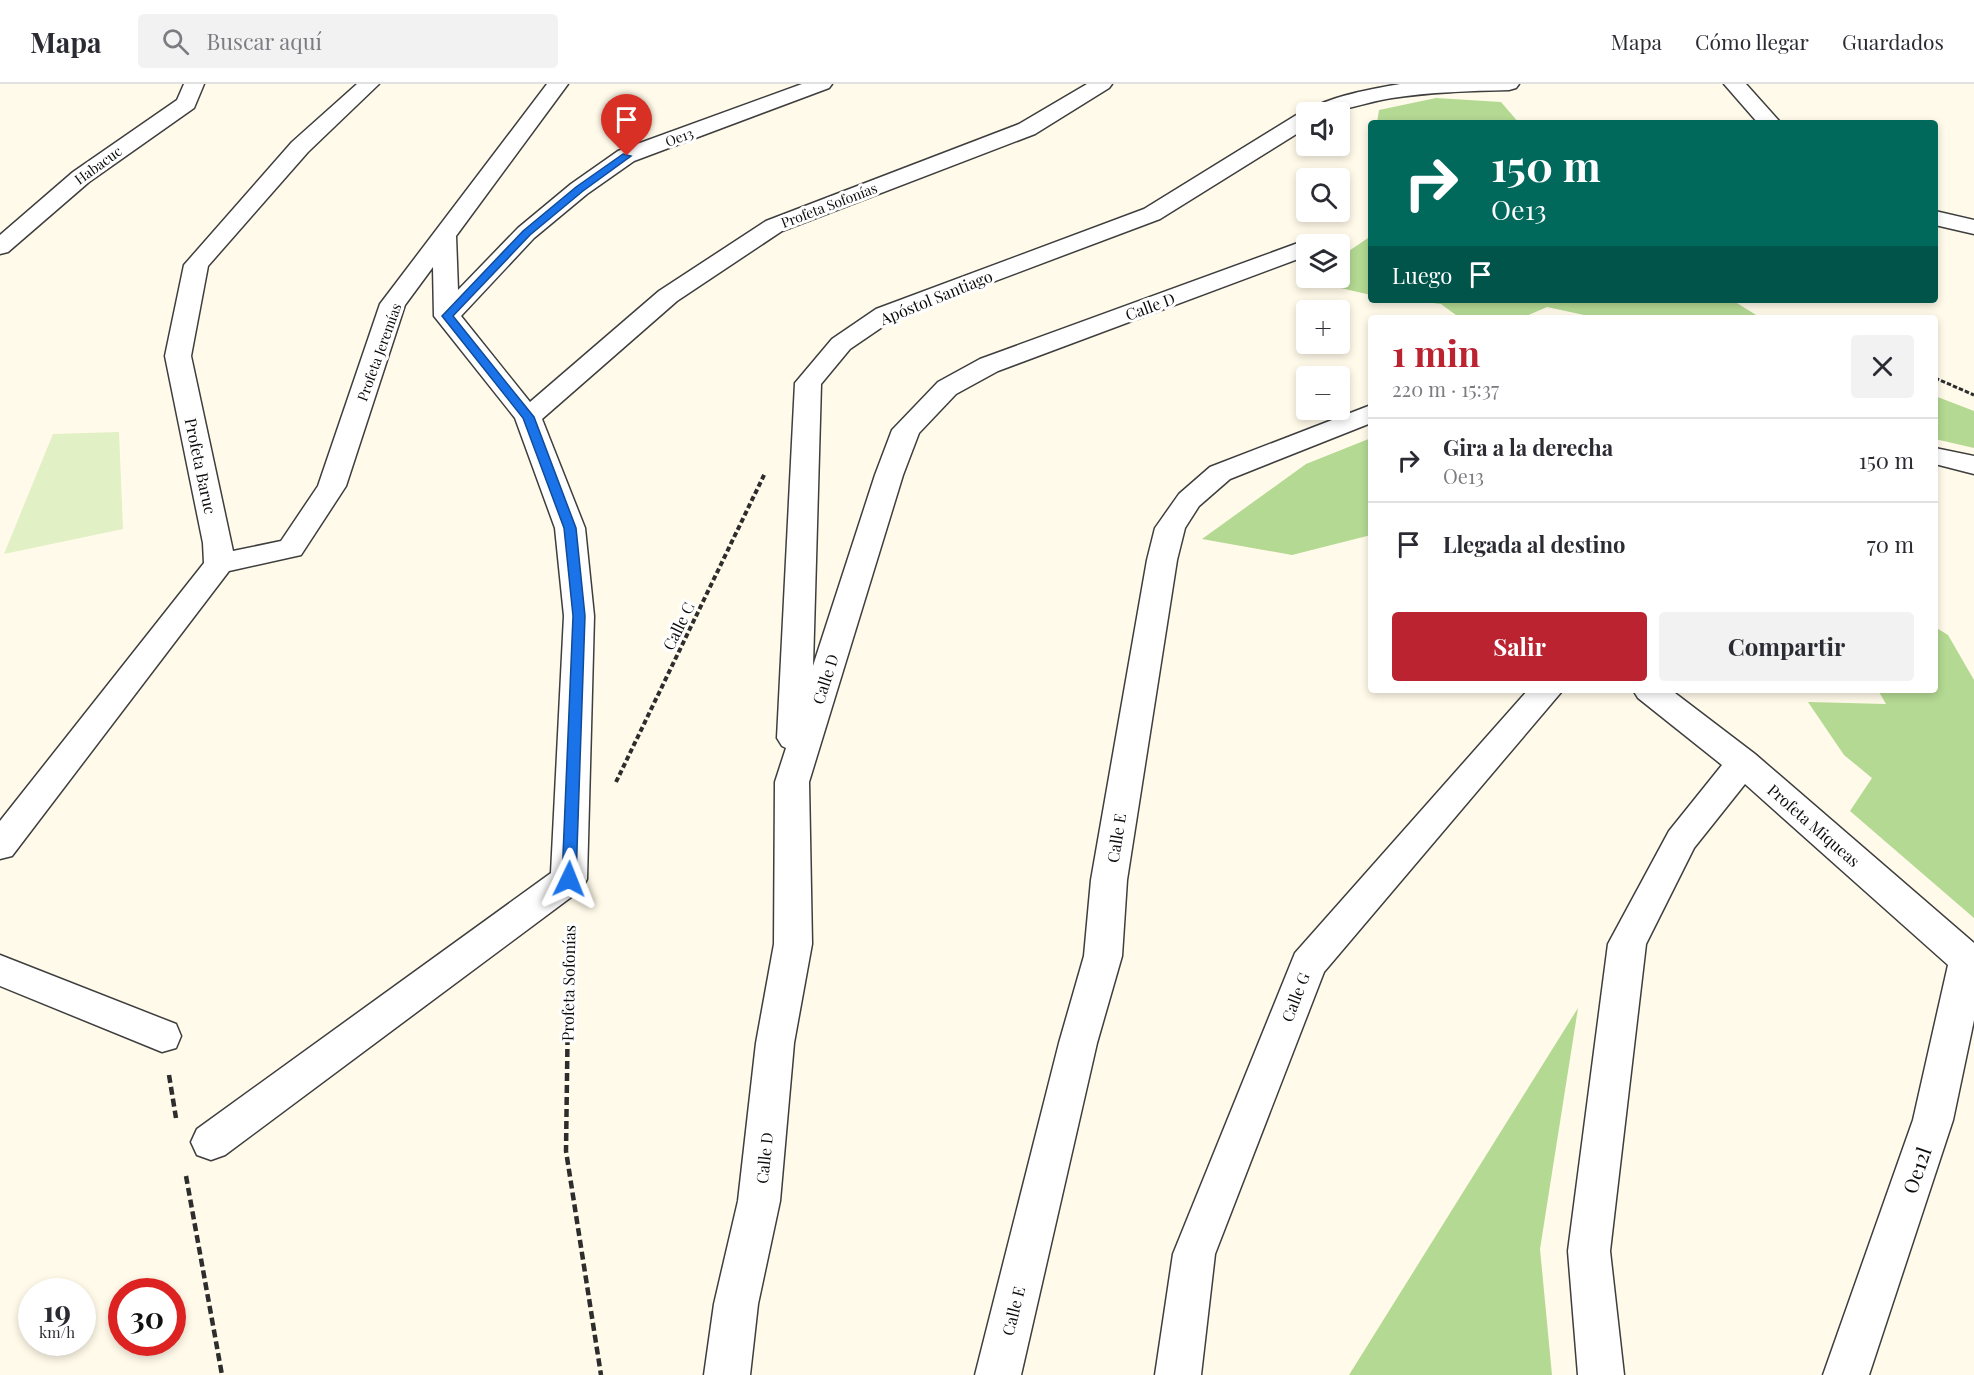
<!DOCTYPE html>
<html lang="es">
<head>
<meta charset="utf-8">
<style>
	:root { --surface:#fff; --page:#f2f2f3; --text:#2b2b33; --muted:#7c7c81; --line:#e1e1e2; --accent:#ba232f }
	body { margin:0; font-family:"Playfair Display",serif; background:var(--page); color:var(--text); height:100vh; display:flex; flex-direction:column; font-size:22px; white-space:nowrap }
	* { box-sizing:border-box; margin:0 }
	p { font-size:20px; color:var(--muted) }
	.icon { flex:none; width:33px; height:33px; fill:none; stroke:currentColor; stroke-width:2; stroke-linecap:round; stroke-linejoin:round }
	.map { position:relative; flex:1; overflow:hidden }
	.drawer { position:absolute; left:1368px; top:231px; width:570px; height:378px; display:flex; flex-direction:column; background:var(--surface); border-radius:6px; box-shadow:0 3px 9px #0003 }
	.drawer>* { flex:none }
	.guide { position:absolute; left:1368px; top:36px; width:570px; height:183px; border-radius:6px; box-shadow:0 3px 9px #0003; background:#00695c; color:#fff; overflow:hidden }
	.controls { position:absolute; left:1296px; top:18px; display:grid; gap:12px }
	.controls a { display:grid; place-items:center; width:54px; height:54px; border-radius:6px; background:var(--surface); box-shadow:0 3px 9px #0003; font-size:30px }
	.speed { position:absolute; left:18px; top:1194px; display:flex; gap:12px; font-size:30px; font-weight:700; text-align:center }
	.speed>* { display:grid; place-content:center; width:78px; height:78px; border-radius:50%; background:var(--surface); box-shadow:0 3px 9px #0003; line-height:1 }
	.speed small { font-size:15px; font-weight:400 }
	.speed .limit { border:9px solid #d22; background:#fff; color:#111 }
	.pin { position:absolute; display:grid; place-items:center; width:51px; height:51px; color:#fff; margin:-62px -26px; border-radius:50% 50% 50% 0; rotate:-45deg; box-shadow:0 0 6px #0007 }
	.pin .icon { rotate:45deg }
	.me { position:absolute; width:66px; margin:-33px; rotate:2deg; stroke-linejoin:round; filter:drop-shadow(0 0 4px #0008) }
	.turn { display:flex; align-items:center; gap:21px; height:126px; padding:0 24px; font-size:27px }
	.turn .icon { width:78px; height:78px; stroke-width:2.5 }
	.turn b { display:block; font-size:42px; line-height:51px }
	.then { display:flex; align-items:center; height:57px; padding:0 24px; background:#0003; gap:12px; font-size:22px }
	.round { display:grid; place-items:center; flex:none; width:63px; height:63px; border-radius:6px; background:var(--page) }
	.summary { display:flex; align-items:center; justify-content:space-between; height:102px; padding:0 24px }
	h1 { font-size:36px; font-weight:700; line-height:45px; color:var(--accent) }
	.cta { display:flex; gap:12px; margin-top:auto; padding:12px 24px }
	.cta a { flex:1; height:69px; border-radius:6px; background:var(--accent); color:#fff; font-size:24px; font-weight:700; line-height:69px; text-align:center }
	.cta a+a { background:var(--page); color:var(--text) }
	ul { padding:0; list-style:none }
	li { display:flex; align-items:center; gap:18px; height:84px; padding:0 24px; border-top:2px solid var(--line) }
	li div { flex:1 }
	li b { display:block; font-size:22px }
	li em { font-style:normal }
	header { display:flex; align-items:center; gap:36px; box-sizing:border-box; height:84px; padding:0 30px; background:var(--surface); border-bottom:2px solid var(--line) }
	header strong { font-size:28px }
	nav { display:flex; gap:33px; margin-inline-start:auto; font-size:21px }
	.search { width:420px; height:54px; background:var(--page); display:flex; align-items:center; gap:15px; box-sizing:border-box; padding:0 21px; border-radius:6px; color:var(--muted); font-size:22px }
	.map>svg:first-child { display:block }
	.forest { fill:#b4d993 }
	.pitch { fill:#e2f0c5 }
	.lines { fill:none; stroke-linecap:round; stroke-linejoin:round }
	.minor-casing { stroke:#3e3e3e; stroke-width:3 }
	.path-far2 { stroke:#2d2d2d; stroke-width:3; stroke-dasharray:4.5 2; stroke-linecap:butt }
	.path-far1 { stroke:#2d2d2d; stroke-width:4; stroke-dasharray:5 3; stroke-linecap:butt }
	.path { stroke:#2d2d2d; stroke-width:4.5; stroke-dasharray:8 4; stroke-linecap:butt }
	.minor { fill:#fff; fill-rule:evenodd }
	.route { fill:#1a73e8; stroke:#114b97; stroke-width:1.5 }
	.labels { text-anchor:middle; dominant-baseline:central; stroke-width:6; stroke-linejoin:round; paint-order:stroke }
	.far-street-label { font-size:14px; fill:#0b0b0b; stroke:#fff }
	.street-label { font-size:16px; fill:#0b0b0b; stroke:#fff }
	.near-street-label { font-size:20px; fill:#0b0b0b; stroke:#fff }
</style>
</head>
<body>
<header>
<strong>Mapa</strong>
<div class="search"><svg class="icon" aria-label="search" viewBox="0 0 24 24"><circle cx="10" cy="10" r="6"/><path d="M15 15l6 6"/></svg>Buscar aquí</div>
<nav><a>Mapa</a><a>Cómo llegar</a><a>Guardados</a></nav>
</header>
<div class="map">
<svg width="1974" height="1291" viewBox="0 0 1974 1291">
	<rect width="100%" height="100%" fill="#fffae9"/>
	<!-- forest -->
	<g class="forest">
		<path d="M1436,14l65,4 18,21h-142l2,-13z"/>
		<path d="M1371,152v59l-70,-16 5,-3 34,2v-21z"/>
		<path d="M1410,216h322l29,18h-163l-51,-11 -25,11h-62l-19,-14z"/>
		<path d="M1935,312l39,15v37l-39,-9z"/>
		<path d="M1371,354v97l-79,20 -90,-16 104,-75z"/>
		<path d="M1935,543l13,8 26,45v238l-124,-107 22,-33 -28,-23 -36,-53 78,2 -8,-14h57z"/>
		<path d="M1578,924l-38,241 12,126h-203z"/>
	</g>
	<!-- pitch -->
	<path class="pitch" d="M119,348l4,97 -119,25 49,-120z"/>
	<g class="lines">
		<!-- minor casing -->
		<g class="minor-casing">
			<g id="minor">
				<path d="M184,0h20l-10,24 -105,74 -81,70 -8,2v-19l73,-63 104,-72z"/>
				<path d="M357,0h22l-71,68 -100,114 -17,90 42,195 48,-10 37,-55 62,-182 167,-220h21l-112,152 2,54 60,-62 53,-44 47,-33 184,-67h30l-3,4 -195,73 -47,33 -53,44 -73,78 69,86 129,-111 107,-70 253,-97 68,-40h25l-3,4 -74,46 -253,97 -105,70 -135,118 43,109 9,88 -7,263 -5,10 -357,266 -14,5 -14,-5 -6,-13 6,-13 354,-256 13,-257 -9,-88 -40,-110 -81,-102 -1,-49 -28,38 -59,181 -45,69 -72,16 -217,285 -12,3v-38l204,-258 -1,-20 -38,-187 19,-91 108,-123z"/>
				<path d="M1400,0h119l-3,4 -7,2c-39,1 -79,2 -117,8 -29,4 -54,17 -83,14 10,-14 73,-25 91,-28z"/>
				<path d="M1724,0h22l35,39h-23z"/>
				<path d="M1306,29v15l-146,91 -266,100 -44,30 -29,35 -8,282 62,-191 17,-45 46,-48 42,-23 318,-116 8,-2 10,3h-10v12l-308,115 -42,23 -37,39 -16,42 -94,307 3,162 -18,99 -14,158 -22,103 -8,71h-46l10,-71 24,-103 18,-158 18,-99 1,-162 11,-34 -4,-2 -5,-8 18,-355 37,-44 44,-30 268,-100 154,-95z"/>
				<path d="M1935,127l39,9v14l-39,-9z"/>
				<path d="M1371,321v18l-141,56 -31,27 -14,22 -8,32 -50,320 -5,76 -25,87 -76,332h-46l84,-332 25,-87 7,-76 56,-320 8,-32 5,-7 19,-27 31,-27z"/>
				<path d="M1935,364l39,8v18l-39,-10z"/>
				<path d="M1528,606h35l-239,282 -109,282 -14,121h-46l18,-121 122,-301z"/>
				<path d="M1633,606h38l84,64 219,189v77l-21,100 -84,255h-46l90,-255 35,-155 -203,-181 -51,64 -48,96 -36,307 14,124h-46l-10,-124 40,-307 61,-113 53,-66 -84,-67z"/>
				<path d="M0,871l176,69 5,12 -5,12 -14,4 -162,-66z"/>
			</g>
		</g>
		<!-- path-far2 -->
		<path class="path-far2" d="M1935,294l39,17"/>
		<!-- path-far1 -->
		<path class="path-far1" d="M616,698l149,-309"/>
		<!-- path -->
		<g class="path">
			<path d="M569,845l-3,222 35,224"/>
			<path d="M169,991l7,43"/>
			<path d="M186,1092l36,199"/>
		</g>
		<!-- minor -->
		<use href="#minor" class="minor"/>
	</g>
	<!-- route -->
	<path class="route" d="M623,70l8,2 -48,35 -53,44 -77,81 81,101 42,111 9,88 -9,263 -2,4h-10l-2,-4 11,-263 -9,-88 -41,-110 -81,-102 81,-85 53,-44z"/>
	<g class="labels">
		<!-- far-street labels -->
		<g class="far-street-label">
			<text transform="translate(679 53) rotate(-20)">Oe13</text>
			<text transform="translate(98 81) rotate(-36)">Habacuc</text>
			<text transform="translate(829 121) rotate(-21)">Profeta Sofonías</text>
			<text transform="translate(379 268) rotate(-70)">Profeta Jeremías</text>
		</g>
		<!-- street labels -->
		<g class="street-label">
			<text transform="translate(936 213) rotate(-22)">Apóstol Santiago</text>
			<text transform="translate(1150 222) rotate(-20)">Calle D</text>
			<text transform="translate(201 382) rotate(78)">Profeta Baruc</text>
			<text transform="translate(678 542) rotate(-64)">Calle C</text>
			<text transform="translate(825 595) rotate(-72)">Calle D</text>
			<text transform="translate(1814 741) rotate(41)">Profeta Miqueas</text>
			<text transform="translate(1116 754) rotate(-81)">Calle E</text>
			<text transform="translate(568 899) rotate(-89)">Profeta Sofonías</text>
			<text transform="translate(1295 913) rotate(-69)">Calle G</text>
			<text transform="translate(764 1074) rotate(-84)">Calle D</text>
			<text transform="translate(1013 1227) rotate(-76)">Calle E</text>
		</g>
		<!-- near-street labels -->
		<g class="near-street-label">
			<text transform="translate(1916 1086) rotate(-71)">Oe12l</text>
		</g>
	</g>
</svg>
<div class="controls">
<a><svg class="icon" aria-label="sound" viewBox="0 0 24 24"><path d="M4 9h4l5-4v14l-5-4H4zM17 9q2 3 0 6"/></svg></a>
<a><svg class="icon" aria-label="search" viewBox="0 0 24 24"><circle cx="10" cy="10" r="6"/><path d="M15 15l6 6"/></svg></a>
<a><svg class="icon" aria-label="layers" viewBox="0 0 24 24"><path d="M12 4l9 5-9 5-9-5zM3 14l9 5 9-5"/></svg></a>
<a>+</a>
<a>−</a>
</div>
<div class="speed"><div>19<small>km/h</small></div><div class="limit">30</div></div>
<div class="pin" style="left:627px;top:72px;background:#d93025"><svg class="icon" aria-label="arrive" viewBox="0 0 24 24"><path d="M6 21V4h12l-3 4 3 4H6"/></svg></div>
<svg class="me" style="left:569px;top:795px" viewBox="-20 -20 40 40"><path d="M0-17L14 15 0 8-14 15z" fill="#1a73e8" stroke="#fff" stroke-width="4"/></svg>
<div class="guide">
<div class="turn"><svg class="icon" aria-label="right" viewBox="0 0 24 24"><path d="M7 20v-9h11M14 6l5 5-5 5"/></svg><div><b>150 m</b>Oe13</div></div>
<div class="then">Luego<svg class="icon" aria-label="arrive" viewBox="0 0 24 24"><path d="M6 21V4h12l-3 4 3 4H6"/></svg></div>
</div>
<section class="drawer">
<div class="summary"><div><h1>1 min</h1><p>220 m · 15:37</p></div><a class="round"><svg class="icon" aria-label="close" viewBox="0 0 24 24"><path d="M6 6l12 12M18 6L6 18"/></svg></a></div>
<ul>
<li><svg class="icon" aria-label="right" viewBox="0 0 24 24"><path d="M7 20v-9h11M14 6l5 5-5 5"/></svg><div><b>Gira a la derecha</b><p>Oe13</p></div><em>150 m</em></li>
<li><svg class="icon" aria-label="arrive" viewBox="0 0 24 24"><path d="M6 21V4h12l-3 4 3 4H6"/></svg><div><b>Llegada al destino</b></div><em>70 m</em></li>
</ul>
<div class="cta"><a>Salir</a><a>Compartir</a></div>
</section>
</div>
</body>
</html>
